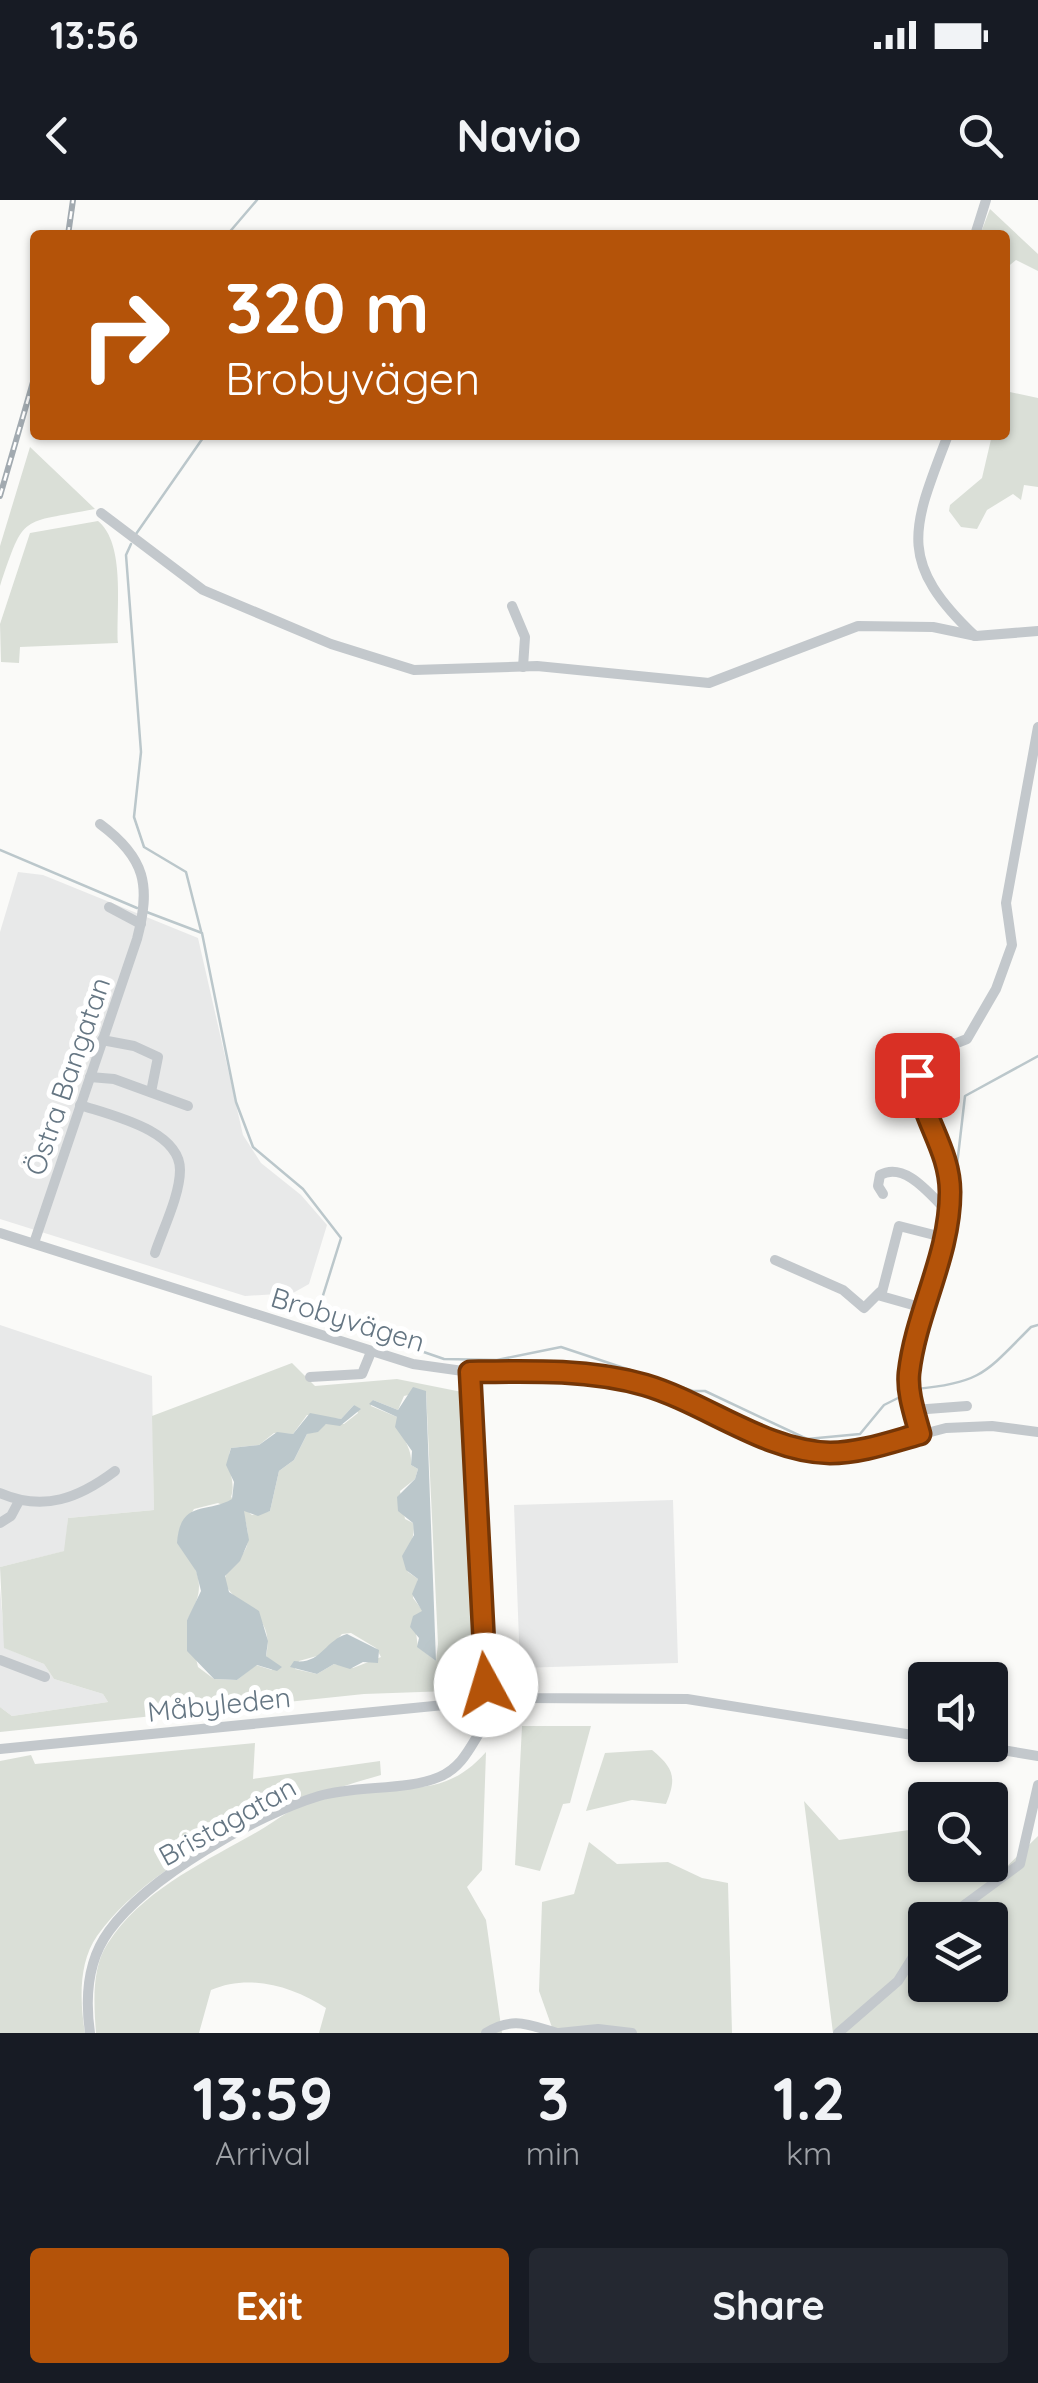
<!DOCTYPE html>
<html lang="en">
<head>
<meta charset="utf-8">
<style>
	:root { --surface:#171b24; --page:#242831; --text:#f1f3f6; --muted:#9ea1a6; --accent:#b45309 }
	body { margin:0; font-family:Quicksand,sans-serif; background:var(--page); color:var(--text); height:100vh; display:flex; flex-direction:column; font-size:38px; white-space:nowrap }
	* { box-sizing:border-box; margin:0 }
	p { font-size:32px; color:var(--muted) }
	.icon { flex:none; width:55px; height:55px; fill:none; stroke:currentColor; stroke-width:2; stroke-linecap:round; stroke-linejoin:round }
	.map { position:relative; height:1833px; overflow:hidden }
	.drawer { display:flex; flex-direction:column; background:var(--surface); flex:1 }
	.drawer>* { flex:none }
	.guide { position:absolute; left:30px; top:30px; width:980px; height:210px; border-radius:10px; box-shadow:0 2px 8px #0004; background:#b45309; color:#fff; overflow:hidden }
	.buttons { position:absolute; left:908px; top:1462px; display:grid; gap:20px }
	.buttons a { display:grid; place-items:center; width:100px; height:100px; border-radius:10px; background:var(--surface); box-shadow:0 2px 8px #0004; font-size:50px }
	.pin { position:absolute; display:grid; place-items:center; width:85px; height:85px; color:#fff; margin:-42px; border-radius:20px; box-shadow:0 5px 15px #0006 }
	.me { position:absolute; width:110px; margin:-55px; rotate:354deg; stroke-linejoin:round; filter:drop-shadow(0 0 8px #0008) }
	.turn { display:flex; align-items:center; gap:35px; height:210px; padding:0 30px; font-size:45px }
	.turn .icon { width:130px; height:130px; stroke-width:2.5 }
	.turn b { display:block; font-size:70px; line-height:85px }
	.eta { display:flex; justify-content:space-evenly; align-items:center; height:170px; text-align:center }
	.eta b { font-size:60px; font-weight:700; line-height:70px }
	.button { display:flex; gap:20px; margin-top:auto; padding:20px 30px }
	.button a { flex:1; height:115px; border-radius:10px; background:var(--accent); color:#fff; font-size:40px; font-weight:700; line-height:115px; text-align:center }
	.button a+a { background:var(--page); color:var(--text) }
	.status { display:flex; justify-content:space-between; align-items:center; height:70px; padding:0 50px; background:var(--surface); direction:ltr }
	.status svg { height:28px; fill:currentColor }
	header { display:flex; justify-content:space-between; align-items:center; height:130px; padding:0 30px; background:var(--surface); font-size:45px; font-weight:700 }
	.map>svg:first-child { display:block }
	.built { fill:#e8e9e9 }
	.green { fill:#dadfd7; fill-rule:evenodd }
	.water { fill:#bbc7cb }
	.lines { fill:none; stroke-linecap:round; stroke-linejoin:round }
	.stream { stroke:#bbc7cb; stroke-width:2.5 }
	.minor { stroke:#c3c8cc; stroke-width:10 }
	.rail-casing { stroke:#a2aab0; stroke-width:6 }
	.rail { stroke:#fff; stroke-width:2.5; stroke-dasharray:8; stroke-linecap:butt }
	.route-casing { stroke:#753606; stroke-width:25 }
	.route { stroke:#b45309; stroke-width:18 }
	.labels { text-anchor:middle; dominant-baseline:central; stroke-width:10; stroke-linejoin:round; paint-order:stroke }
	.street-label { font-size:28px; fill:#657683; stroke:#fff }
</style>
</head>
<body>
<div class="status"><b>13:56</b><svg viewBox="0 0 49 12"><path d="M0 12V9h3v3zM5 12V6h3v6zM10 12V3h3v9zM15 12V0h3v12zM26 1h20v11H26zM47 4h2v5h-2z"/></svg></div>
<header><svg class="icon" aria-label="back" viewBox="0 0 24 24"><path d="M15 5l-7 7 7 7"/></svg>Navio<svg class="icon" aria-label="search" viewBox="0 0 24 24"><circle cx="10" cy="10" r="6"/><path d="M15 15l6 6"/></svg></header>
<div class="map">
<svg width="1038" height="1833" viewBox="0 0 1038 1833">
	<rect width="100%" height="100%" fill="#fafaf8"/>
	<!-- built -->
	<g class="built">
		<path d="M18,672l25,3 155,63 45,197 18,28 40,32 26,30 -18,59 -16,9 -48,3 -245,-77v-287z"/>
		<path d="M0,1125l152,51 2,134 -86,8 -3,33 -65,16z"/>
		<path d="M673,1300l5,163 -158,5 -6,-163z"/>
		<path d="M0,1387l5,61 39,16 10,15 49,15 5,8 -96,14 -12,-9z"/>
	</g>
	<!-- green -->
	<g class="green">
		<path d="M990,9l48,45v17l-22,-11 -11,9v-34h-25z"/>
		<path d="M1005,191l33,7v89l-14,-2 -3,15 -8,-6 -26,16 -10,19 -16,-2 -12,-16 1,-6 32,-27 10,-43h13z"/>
		<path d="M30,247l65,62c-75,15 -70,3 -95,77v-40z"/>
		<path d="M98,321c28,23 18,88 20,122l-98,4 -1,16 -18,-1 -1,-38 30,-91z"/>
		<path d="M292,1163l23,23 82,-7 65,13 13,282 -12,14 -14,3 -85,3 -364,38v-25l12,9 96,-14 -5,-8 -49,-15 -10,-15 -40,-16 -4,-81 64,-16 4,-33 86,-8 -2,-94zM426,1191l12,253 -2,17 -18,-14 -2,-14 7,-22 -10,-13 5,-19 -10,-7c-6,-20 9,-31 5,-49l-8,-4 -5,-28 15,-12 3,-10 -7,-4c2,-20 -13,-29 -14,-48l-26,-11 2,-6 25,10 6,-14zM354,1205l4,8 -14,11h-18l-19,10 -13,26 -15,11 -9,40 -18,4 -21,-18c6,-17 -7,-32 0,-49l28,-3 15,-12 19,1 14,-19 34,4zM218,1303l26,13c14,46 -13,35 -20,66 11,26 52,29 42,74l5,5 1,9 -16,-5 -19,15 -23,-1 -16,-12 -11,-47c23,-37 9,-50 -9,-85l16,-26zM351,1433l25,15 5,9 -28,11 -19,-4 -17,10 -22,-5 4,-8 25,-7 18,-20z"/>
		<path d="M522,1526h69l-21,77 -7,1 -23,67 -25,-6z"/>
		<path d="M255,1543l-2,36 127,-18 1,14c-93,26 -227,80 -284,161 -19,27 -17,67 -12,97h-85v-272l31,-6 4,9z"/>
		<path d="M652,1550c22,18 25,28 14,54l-34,-4 -46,11 19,-58z"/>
		<path d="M486,1552l-4,118 -15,17 19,33 16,113h-183l7,-25c-33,-21 -76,-35 -115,-18l-12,43h-103c-2,-28 -5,-65 12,-90 32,-50 90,-78 140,-106 30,-16 44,-32 81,-42 62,-17 109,12 157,-43z"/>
		<path d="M804,1601l35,39 84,-12 2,37h43l22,18 48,-47v197h-205zM925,1720h65v65h-65z"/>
		<path d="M589,1642l28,22 51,-2 34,16 26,5 4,150h-178l-15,-42 3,-89 32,-8z"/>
	</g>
	<!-- water -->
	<g class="water">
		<path d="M413,1187l13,4 10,270 -19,-14 2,-9 -9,-11 3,-11 9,-5 -10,-17 6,-15 -12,-9 -4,-14 12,-21 -1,-12 -15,-12 -1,-14 18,-18 3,-10 -7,-4 1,-14 -17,-24 2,-10 -28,-13 4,-4 25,10z"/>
		<path d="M354,1205l7,4 -21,17 -14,-2 -8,8 -11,2 -13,26 -15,11 -9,40 -12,5 -14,-5 5,29 -9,21 -15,15 4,16 30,19 9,30 -2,15 16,11 -5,4 -20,-6 -20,15 -23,-1 -27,-28v-31l14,-29 -5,-20 -19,-28c3,-44 30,-29 55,-44l2,-17 -8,-17 5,-17 28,-3 18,-13 16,2 17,-21 31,6z"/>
		<path d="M347,1434l32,16 -1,13 -15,-1 -13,7 -16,-5 -17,10 -27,-7 4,-6c27,4 31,-21 53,-27z"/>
	</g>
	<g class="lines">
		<!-- stream -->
		<g class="stream">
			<path d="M227,35l30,-35"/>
			<path d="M136,334l69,-99"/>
			<path d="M131,344l-5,11 15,197 -7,65 10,30 42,25 15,59"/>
			<path d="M0,650l137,58"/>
			<path d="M144,711l58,22 34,169 17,45 50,42 38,49 -21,67 5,13 119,41 53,1 64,-13 132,44h12l102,48 53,-5 24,-29 22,-11"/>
			<path d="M954,991l11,-95 73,-40"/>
			<path d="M954,1004c0,63 -41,123 -38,185 66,-6 70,-17 115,-62l7,-2"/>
		</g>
		<!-- minor -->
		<g class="minor">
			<path d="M975,35l11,-35"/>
			<path d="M948,235c-36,94 -52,126 27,201"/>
			<path d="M101,313l102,77 128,54 83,26 123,-4 172,17 149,-57 75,1 43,9 62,-5"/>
			<path d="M512,406l13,31 -2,30"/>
			<path d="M109,707l32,17"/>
			<path d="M102,840l32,6 24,11 -7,35"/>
			<path d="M90,877l24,2 74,27"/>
			<path d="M80,905c30,10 100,25 100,65 0,25 -17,59 -25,83"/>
			<path d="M883,994l-5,-8 2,-11c26,-14 51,21 69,38"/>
			<path d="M0,1033l413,131 57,8 85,-1 84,12 144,60 36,9 51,-4 76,-20 46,-2 46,6"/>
			<path d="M34,1043l103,-304c14,-53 9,-81 -37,-115"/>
			<path d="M775,1060l68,30 21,18 16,-16"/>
			<path d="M927,1109l-46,-13 18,-70 47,12"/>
			<path d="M470,1172l11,285 8,35"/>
			<path d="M310,1177l52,-3 9,-22"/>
			<path d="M914,1210l53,-4"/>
			<path d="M920,1234c-5,-19 -13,-40 -11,-60 6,-62 40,-116 41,-179 1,-51 -45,-88 -26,-139l43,-17 29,-50 16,-44 -6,-42 32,-176"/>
			<path d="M0,1293c44,19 79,5 115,-22"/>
			<path d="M0,1323l11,-7 8,-15"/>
			<path d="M0,1460l45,17"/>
			<path d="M445,1505l34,11 11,-2"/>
			<path d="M972,1545l66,11"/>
			<path d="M0,1549l444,-44 37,-15 42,8 164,1 238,38"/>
			<path d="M944,1720l76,-56 18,-79"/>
			<path d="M90,1833c-5,-35 -3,-72 19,-102 39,-54 147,-116 210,-135 38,-11 87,-5 120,-19 39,-16 36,-65 78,-78"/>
			<path d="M486,1833c26,-17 43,-8 71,0"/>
			<path d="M559,1833l39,-4 34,4"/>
			<path d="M838,1833l60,-52 27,-43"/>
		</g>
		<!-- rail casing -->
		<g class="rail-casing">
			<g id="rail">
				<path d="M68,35l5,-35"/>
				<path d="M0,296l35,-121"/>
			</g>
		</g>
		<!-- rail -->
		<use href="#rail" class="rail"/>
	</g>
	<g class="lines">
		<!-- route casing -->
		<g class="route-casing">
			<path id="route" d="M486,1485l-16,-313c58,-1 118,-3 175,13 61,18 121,67 185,68 31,0 61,-11 90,-19 -5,-19 -13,-41 -11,-61 7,-62 41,-117 41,-181 0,-43 -29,-74 -33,-117"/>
		</g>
		<!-- route -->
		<use href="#route" class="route"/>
	</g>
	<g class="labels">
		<!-- street labels -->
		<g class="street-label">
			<text transform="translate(67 876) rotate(-71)">Östra Bangatan</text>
			<text transform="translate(348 1119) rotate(17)">Brobyvägen</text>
			<text transform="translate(219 1504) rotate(-6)">Måbyleden</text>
			<text transform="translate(227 1621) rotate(-29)">Bristagatan</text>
		</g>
	</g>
</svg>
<div class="buttons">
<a><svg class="icon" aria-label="sound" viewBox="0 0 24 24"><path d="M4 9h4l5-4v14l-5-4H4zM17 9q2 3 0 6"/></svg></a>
<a><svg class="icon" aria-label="search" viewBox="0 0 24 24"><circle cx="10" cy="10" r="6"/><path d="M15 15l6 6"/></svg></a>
<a><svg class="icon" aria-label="layers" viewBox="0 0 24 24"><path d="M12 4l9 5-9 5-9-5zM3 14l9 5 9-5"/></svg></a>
</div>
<div class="pin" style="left:917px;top:875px;background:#d93025"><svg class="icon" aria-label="arrive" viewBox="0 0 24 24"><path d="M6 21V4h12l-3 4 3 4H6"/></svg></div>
<svg class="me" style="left:486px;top:1485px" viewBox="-20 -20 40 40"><circle r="19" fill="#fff"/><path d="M0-13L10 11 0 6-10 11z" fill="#b45309"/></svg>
<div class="guide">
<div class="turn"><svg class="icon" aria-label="right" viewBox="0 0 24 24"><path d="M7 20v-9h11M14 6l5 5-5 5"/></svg><div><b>320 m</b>Brobyvägen</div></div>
</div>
</div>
<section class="drawer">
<div class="eta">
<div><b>13:59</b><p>Arrival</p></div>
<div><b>3</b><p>min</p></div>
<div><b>1.2</b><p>km</p></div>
</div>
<div class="button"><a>Exit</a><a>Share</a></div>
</section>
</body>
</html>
